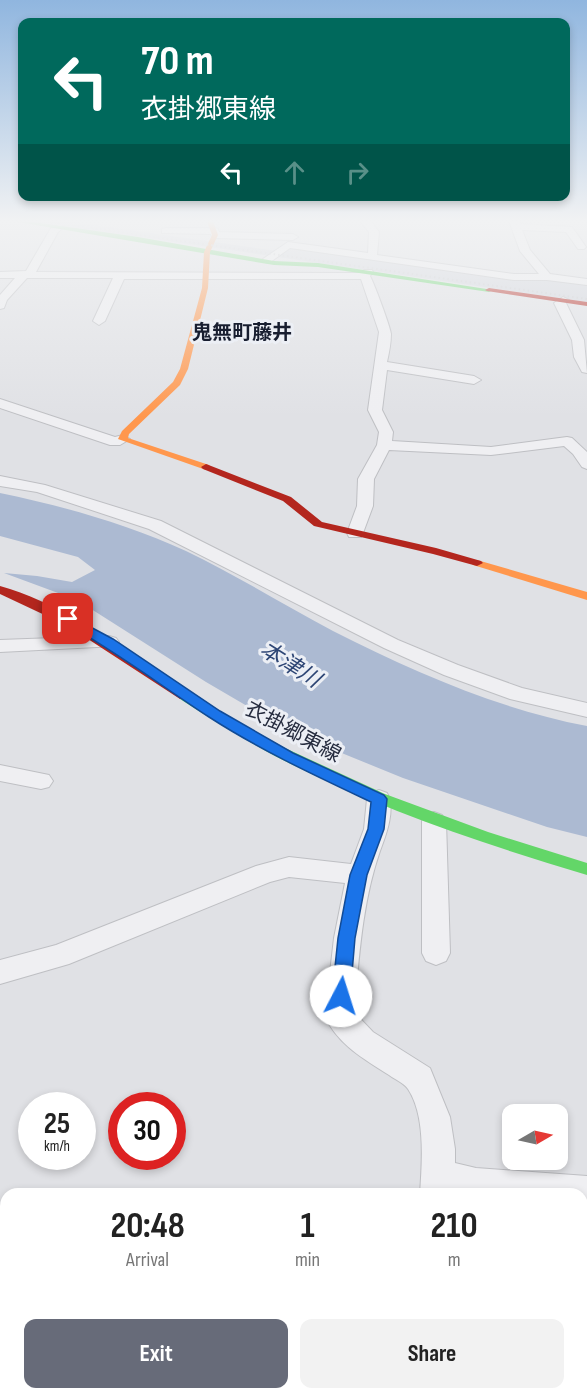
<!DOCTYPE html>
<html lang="en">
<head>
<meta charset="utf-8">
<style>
	:root { --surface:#fff; --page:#f2f2f2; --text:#222; --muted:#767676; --accent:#676b79 }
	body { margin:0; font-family:"Sofia Sans Condensed","Noto Sans JP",sans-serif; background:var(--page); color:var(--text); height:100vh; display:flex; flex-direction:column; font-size:22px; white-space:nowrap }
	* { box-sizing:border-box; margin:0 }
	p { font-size:20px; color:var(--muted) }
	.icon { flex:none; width:33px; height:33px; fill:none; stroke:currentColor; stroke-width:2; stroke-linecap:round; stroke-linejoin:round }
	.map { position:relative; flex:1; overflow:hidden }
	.details { position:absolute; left:0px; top:1188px; width:588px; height:212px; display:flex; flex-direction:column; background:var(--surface); border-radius:18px 18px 0 0; box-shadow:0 3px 9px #0003 }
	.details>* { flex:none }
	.banner { position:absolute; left:18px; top:18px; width:552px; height:183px; border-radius:12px; box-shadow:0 3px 9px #0003; background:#00695c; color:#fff; overflow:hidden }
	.needle { width:39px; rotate:81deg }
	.tools { position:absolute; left:502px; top:1104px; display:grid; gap:12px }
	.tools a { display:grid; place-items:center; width:66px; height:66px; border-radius:12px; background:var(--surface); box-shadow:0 3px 9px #0003; font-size:30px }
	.speed { position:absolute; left:18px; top:1092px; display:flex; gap:12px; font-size:30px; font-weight:700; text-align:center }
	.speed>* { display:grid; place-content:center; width:78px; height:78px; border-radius:50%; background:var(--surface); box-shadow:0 3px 9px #0003; line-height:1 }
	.speed small { font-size:15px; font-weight:400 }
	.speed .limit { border:9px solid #d22; background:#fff; color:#111 }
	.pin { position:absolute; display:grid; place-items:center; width:51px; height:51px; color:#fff; margin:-26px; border-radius:12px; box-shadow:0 3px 9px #0006 }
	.me { position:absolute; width:66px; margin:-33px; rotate:5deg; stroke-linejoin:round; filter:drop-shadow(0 0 4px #0008) }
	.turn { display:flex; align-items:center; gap:21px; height:126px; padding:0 24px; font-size:27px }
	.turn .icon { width:78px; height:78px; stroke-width:2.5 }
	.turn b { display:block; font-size:42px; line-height:51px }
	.lanes { display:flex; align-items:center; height:57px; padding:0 24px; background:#0003; justify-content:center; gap:30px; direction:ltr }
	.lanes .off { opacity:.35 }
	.eta { display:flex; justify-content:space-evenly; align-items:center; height:102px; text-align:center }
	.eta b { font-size:36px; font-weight:700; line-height:42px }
	.button { display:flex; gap:12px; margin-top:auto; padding:12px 24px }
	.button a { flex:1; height:69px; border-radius:12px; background:var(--accent); color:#fff; font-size:24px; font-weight:700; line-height:69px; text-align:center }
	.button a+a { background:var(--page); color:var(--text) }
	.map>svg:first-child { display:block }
	.built { fill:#d1d4dc }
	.water { fill:#acbad2 }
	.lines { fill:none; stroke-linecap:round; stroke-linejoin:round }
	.street-casing { stroke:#bebfc3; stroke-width:2 }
	.street { fill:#efeff2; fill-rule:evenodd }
	.fast { fill:#63d668; fill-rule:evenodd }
	.slow { fill:#ff974d; fill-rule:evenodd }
	.jam { fill:#b3261e; fill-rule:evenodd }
	.rail { stroke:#c8c9cd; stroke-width:2; stroke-dasharray:1.5 3; stroke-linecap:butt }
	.route { fill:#1a73e8; stroke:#114b97; stroke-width:1.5 }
	.labels { text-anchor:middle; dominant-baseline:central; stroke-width:6; stroke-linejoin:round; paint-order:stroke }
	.far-quarter-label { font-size:20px; font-weight:bold; fill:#181e30; stroke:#eceff5 }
	.street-label { font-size:21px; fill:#262c3f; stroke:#eceff5 }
	.water-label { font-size:22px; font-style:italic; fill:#2e4675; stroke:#eceff5 }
</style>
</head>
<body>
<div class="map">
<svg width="587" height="1399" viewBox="0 0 587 1399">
	<rect width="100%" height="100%" fill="#e0e1e5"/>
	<!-- built -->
	<path class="built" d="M30,221h35l219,31 7,-4h8l237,33 21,-1 30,4v18z"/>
	<!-- water -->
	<path class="water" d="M0,493c63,13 127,31 186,58 50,24 98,54 147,80 81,41 165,78 254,95v111l-40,-10 -144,-49 -108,-44 -89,-52 -129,-82 -73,-27 33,3 35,6 23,-12 -17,-13 -78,-21z"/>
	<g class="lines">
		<!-- street casing -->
		<g class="street-casing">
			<g id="street">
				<path d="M360,221h10l9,11 -2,23 137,19h25l-19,-23 -11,-30h10l1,3 52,3 14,20 -2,2h-6l-12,-17 -44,-2 8,20 20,24 37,5v6l-40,-5h-33l-224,-32 -21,15 -9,-2 28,-19 80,11 1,-21z"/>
				<path d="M59,224l5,3 -6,5 -22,40 325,1 3,-3h8l1,2 -3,4c4,7 20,50 21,58 0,9 -2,19 -4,28l87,14 7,4 -7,4 -87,-14 -5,40 11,22 -1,9 99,6 76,-10 5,1 15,14v17l-5,-2 -9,-13 -9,-8 -73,9 -102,-5 -15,29 -1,27 -10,27 -2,4h-12l-2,-4 10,-27 1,-27 19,-34 2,-13 -11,-22 11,-78 -18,-53h-237l-19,42 -6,4 -6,-4 20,-43h-86l-20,22 -3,8 -4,1v-14l15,-17h-15v-6l26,-1 25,-43z"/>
				<path d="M165,228h50l3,1 1,3 74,2 5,3 -5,3 -78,-2 -3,-1 -1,-3 -49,-1v-4z"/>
				<path d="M563,297l6,3 -3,3 18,37 3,33 -5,-1 -8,-15 -2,-17 -18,-37z"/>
				<path d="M0,399l115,38 8,-2 7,4 -10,6h-10l-110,-37z"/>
				<path d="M0,476l45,9 116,36 237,119 60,25 64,23 65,15v14l-77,-18 -66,-24 -60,-27 -235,-119 -112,-37 -37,-6z"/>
				<path d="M109,636l7,2 3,4 -3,4 -116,6v-12z"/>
				<path d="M0,765l49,10 4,6 -4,6 -8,2 -41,-8z"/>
				<path d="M379,790l8,3c9,16 -1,42 -7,58 -18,52 -21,107 -26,161l19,20 57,36 20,49 5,32v14l21,5 111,8v34l-5,-1v-15h-162c2,-31 6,-78 -12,-105 -4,-6 -14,-10 -19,-14 -25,-16 -52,-31 -64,-59l9,-78 11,-55 -56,-6 -19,5 -201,82 -69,20v-24l56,-15 200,-79 33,-9 62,7 13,-35 3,-30 4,-6z"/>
				<path d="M434,812l8,3 4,6 4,132 -4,8 -10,4 -10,-4 -4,-8v-132l4,-6z"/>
				<rect x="418" y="1394" width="38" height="5"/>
			</g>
		</g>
		<!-- street -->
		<use href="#street" class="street"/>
		<!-- fast -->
		<g class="fast">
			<path d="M12,221h15l111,16 136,24 44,2 175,27 -4,2 -171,-25 -44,-2z"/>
			<path d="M185,692l100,56 100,46 103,38 99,31v12c-107,-32 -213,-68 -312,-119 -33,-18 -64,-37 -95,-57l-2,-3z"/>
		</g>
		<!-- slow -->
		<g class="slow">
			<path d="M207,221h6l5,14 -8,17 -2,36 -20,81 -8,16 -51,49 -1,4 81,27 2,2 -5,3 -88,-31 4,-8 51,-49 7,-13 22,-81 2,-36 8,-17z"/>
			<path d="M477,560l110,32v8l-114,-35 -2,-2z"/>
		</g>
		<!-- jam -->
		<g class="jam">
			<path d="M489,288l98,14v4l-100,-15 -2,-1z"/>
			<path d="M206,464l85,33 31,25 114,26 45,13 2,2 -6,3 -44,-12 -119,-28 -31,-25 -80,-32 -2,-2z"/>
			<path d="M0,586c53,14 113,55 158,86 11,7 26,14 34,24l-2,3h-10l-112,-73 -68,-32z"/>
		</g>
		<!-- rail -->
		<path class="rail" d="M42,221l545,78"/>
	</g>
	<!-- sky -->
	<linearGradient id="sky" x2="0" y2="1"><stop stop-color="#90b6df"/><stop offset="0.53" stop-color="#f1f2f3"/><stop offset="1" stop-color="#f1f2f3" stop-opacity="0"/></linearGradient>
	<rect width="587" height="417" fill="url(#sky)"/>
	<!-- route -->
	<path class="route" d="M68,615l45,24 107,72 73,42 91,42 3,4 -3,30 -17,46 -12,63 -5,58 -2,6 -7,3 -6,-3 -3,-6 6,-58 12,-63 18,-46 3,-27c-55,-26 -111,-52 -162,-85 -49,-32 -95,-67 -146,-95l-1,-3z"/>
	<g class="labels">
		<!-- far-quarter labels -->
		<g class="far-quarter-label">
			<text x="242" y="333">鬼無町藤井</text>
		</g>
		<!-- street labels -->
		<g class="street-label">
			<text transform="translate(293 732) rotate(28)">衣掛郷東線</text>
		</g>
		<!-- water labels -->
		<g class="water-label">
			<text transform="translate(290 665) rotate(32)">本津川</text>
		</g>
	</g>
</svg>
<div class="tools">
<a><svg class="needle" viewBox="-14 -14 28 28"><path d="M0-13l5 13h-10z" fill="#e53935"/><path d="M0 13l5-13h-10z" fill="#767676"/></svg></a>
</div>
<div class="speed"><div>25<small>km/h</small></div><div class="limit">30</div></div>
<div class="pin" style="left:68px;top:619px;background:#d93025"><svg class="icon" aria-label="arrive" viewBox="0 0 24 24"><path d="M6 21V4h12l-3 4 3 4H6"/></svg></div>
<svg class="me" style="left:341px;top:996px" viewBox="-20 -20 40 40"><circle r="19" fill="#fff"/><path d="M0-13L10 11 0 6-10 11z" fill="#1a73e8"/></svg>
<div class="banner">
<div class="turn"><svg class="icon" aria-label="left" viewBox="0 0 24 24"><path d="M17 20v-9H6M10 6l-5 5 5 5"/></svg><div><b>70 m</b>衣掛郷東線</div></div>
<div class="lanes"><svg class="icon" aria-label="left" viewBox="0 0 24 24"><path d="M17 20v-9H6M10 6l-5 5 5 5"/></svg><svg class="icon off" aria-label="ahead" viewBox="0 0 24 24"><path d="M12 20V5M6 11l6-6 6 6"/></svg><svg class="icon off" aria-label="right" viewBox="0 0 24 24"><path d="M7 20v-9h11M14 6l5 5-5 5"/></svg></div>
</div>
<section class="details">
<div class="eta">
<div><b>20:48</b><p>Arrival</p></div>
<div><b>1</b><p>min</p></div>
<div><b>210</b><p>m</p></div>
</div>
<div class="button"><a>Exit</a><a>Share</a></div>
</section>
</div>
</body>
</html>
